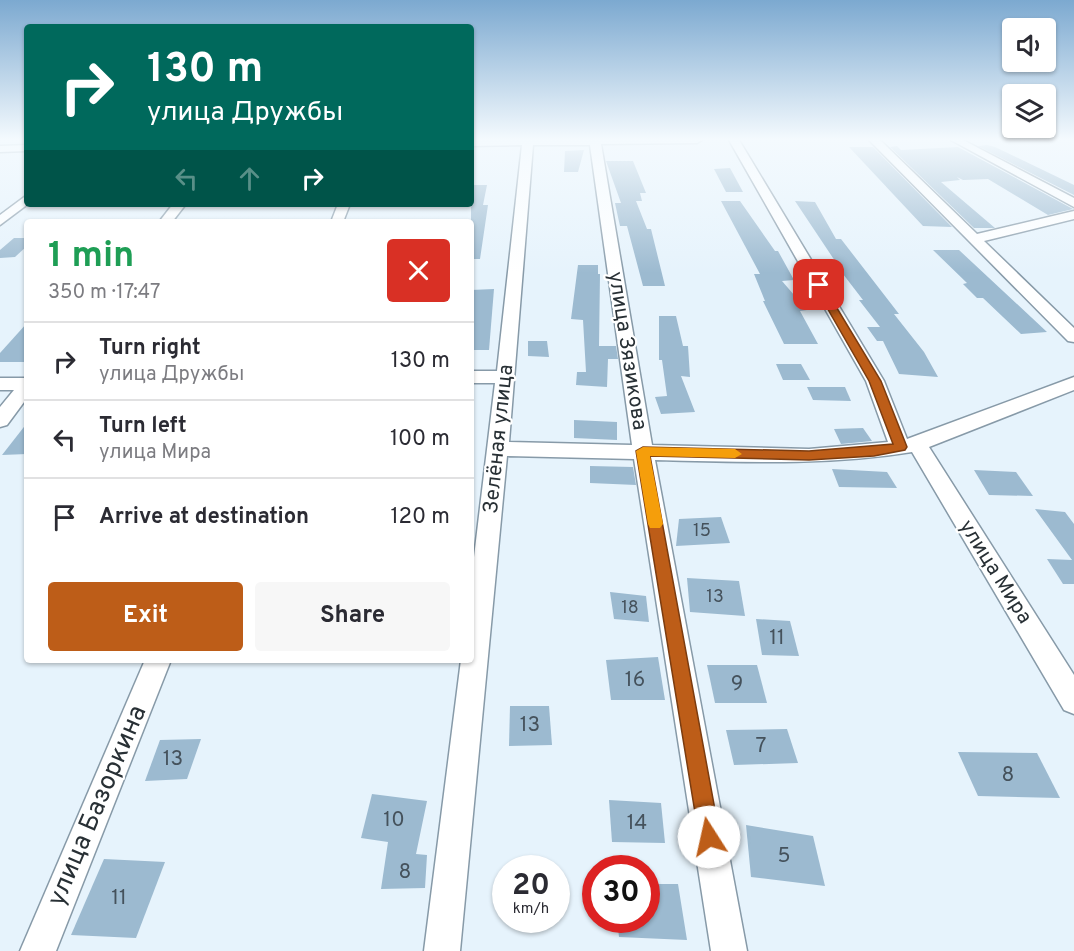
<!DOCTYPE html>
<html lang="en">
<head>
<meta charset="utf-8">
<style>
	:root { --surface:#fff; --page:#f7f7f7; --text:#2b2b33; --muted:#7c7c81; --line:#e1e1e2; --accent:#bd5d18 }
	body { margin:0; font-family:Overpass,sans-serif; background:var(--page); color:var(--text); height:100vh; display:flex; flex-direction:column; font-size:22px; white-space:nowrap }
	* { box-sizing:border-box; margin:0 }
	p { font-size:20px; color:var(--muted) }
	.icon { flex:none; width:33px; height:33px; fill:none; stroke:currentColor; stroke-width:2; stroke-linecap:round; stroke-linejoin:round }
	.map { position:relative; flex:1; overflow:hidden }
	.drawer { position:absolute; left:24px; top:219px; width:450px; height:444px; display:flex; flex-direction:column; background:var(--surface); border-radius:6px; box-shadow:0 2px 4px #0004 }
	.drawer>* { flex:none }
	.hud { position:absolute; left:24px; top:24px; width:450px; height:183px; border-radius:6px; box-shadow:0 2px 4px #0004; background:#00695c; color:#fff; overflow:hidden }
	.fabs { position:absolute; left:1002px; top:18px; display:grid; gap:12px }
	.fabs a { display:grid; place-items:center; width:54px; height:54px; border-radius:6px; background:var(--surface); box-shadow:0 2px 4px #0004; font-size:30px }
	.speed { position:absolute; left:492px; top:855px; display:flex; gap:12px; font-size:30px; font-weight:700; text-align:center }
	.speed>* { display:grid; place-content:center; width:78px; height:78px; border-radius:50%; background:var(--surface); box-shadow:0 2px 4px #0004; line-height:1 }
	.speed small { font-size:15px; font-weight:400 }
	.speed .limit { border:9px solid #d22; background:#fff; color:#111 }
	.pin { position:absolute; display:grid; place-items:center; width:51px; height:51px; color:#fff; margin:-26px; border-radius:12px; box-shadow:0 3px 9px #0006 }
	.me { position:absolute; width:66px; margin:-33px; rotate:350deg; stroke-linejoin:round; filter:drop-shadow(0 0 4px #0008) }
	.turn { display:flex; align-items:center; gap:21px; height:126px; padding:0 24px; font-size:27px }
	.turn .icon { width:78px; height:78px; stroke-width:2.5 }
	.turn b { display:block; font-size:42px; line-height:51px }
	.lanes { display:flex; align-items:center; height:57px; padding:0 24px; background:#0003; justify-content:center; gap:30px; direction:ltr }
	.lanes .off { opacity:.35 }
	.round { display:grid; place-items:center; flex:none; width:63px; height:63px; border-radius:6px; background:var(--page) }
	.head { display:flex; align-items:center; justify-content:space-between; height:102px; padding:0 24px }
	h1 { font-size:36px; font-weight:700; line-height:45px; color:#1e9e55 }
	.cta { display:flex; gap:12px; margin-top:auto; padding:12px 24px }
	.cta a { flex:1; height:69px; border-radius:6px; background:var(--accent); color:#fff; font-size:24px; font-weight:700; line-height:69px; text-align:center }
	.cta a+a { background:var(--page); color:var(--text) }
	ul { padding:0; list-style:none }
	li { display:flex; align-items:center; gap:18px; height:78px; padding:0 24px; border-top:2px solid var(--line) }
	li div { flex:1 }
	li b { display:block; font-size:22px }
	li em { font-style:normal }
	.map>svg:first-child { display:block }
	.building { fill:#9cbad0 }
	.lines { fill:none; stroke-linecap:round; stroke-linejoin:round }
	.minor-casing { stroke:#879aa8; stroke-width:3 }
	.minor { fill:#fff; fill-rule:evenodd }
	.route { fill:#bd5d18; stroke:#7b3c10; stroke-width:1.5 }
	.slow { fill:#f59e0b }
	.labels { text-anchor:middle; dominant-baseline:central; stroke-width:4.5; stroke-linejoin:round; paint-order:stroke }
	.number-label { font-size:18px; fill:#45525c }
	.street-label { font-size:21px; fill:#283035; stroke:#fff }
	.near-number-label { font-size:21px; fill:#45525c }
	.near-street-label { font-size:26px; fill:#283035; stroke:#fff }
</style>
</head>
<body>
<div class="map">
<svg width="1074" height="951" viewBox="0 0 1074 951">
	<rect width="100%" height="100%" fill="#e6f3fc"/>
	<!-- building -->
	<g class="building">
		<path d="M987,145l8,2 79,38v10l-96,-49z"/>
		<path d="M897,146l4,4 57,-3 115,62 -25,6 -60,-36 -25,1 -6,-3 3,3 -19,2 54,46h-21l-84,-81z"/>
		<path d="M849,147h24l79,80 -29,-1z"/>
		<path d="M584,150l-6,22h-14l1,-21z"/>
		<path d="M606,161h27l13,32h-6l2,8h-6l11,28h4l14,57h-22l-16,-60h-7l-2,-9 -3,-14h6z"/>
		<path d="M730,168l13,24h-17l-12,-23z"/>
		<path d="M473,185h14l-4,20h5l-8,54h-9v-67z"/>
		<path d="M721,201h19l35,50h3l16,29 -12,1 25,29 -7,1 18,33h-34l-21,-43h2l-11,-27h6z"/>
		<path d="M795,201l20,1 21,37h5l58,75h-5l30,38 14,25 -39,-3 -16,-33h-6l-10,-14h13l-21,-27h4l-30,-39h2z"/>
		<path d="M14,238h13v8l-12,11 -15,1v-8z"/>
		<path d="M933,250h26l88,82 -26,2 -38,-36h-6l-14,-14 4,-1z"/>
		<path d="M578,265h20v9h2l-1,72h17l2,13h-10l-1,28 -31,-2 1,-13h9l-3,-52 -12,-1z"/>
		<path d="M494,289l-5,61h-18v-60z"/>
		<path d="M659,316h17l7,30h5l2,31 -9,-1 14,36 -34,2 -6,-17 12,-1 -5,-36h-3z"/>
		<path d="M27,323v39h-27v-9z"/>
		<path d="M528,341h19l2,16 -21,-1z"/>
		<path d="M776,364h25l9,16h-27z"/>
		<path d="M807,387h38l6,14 -38,-1z"/>
		<path d="M574,420l43,2v18l-43,-2z"/>
		<path d="M27,423v31l-25,1z"/>
		<path d="M863,428l9,13 -31,3 -7,-15z"/>
		<path d="M590,466l43,1 3,18 -46,-2z"/>
		<path d="M832,469l55,3 10,16 -58,-1z"/>
		<path d="M974,470l42,2 17,24 -44,-1z"/>
		<path d="M1035,509l30,3 9,12v60h-11l-16,-25 25,1z"/>
		<path d="M721,517l9,26 -54,3 3,-27z"/>
		<path d="M687,578l52,3 6,35 -55,-4z"/>
		<path d="M610,592l36,4 3,26 -35,-3z"/>
		<path d="M756,619l34,2 9,35 -37,-1z"/>
		<path d="M658,657l7,43h-54l-5,-40z"/>
		<path d="M707,665h50l10,38h-52z"/>
		<path d="M510,706h39l3,39 -43,1z"/>
		<path d="M787,729l11,34 -64,2 -8,-35z"/>
		<path d="M201,739l-14,40 -42,2 15,-41z"/>
		<path d="M958,752l79,1 23,45 -82,-2z"/>
		<path d="M372,794l55,7 -11,53 11,1 -2,33 -44,1 7,-47 -27,-4z"/>
		<path d="M609,800l52,3 4,40 -53,-1z"/>
		<path d="M746,825l67,11 12,50 -74,-9z"/>
		<path d="M104,859l61,3 -29,76 -65,-3z"/>
		<path d="M646,884h32l9,56 -68,-3 -2,-17h29z"/>
	</g>
	<g class="lines">
		<!-- minor casing -->
		<g class="minor-casing">
			<g id="minor">
				<path d="M471,140h231l-5,3 -96,1 51,301 157,4 79,-7 -22,-61 -137,-241h10l145,241 23,58 167,-62v13l-145,57 145,228v39l-10,-4 -152,-258c-86,14 -170,10 -257,8l92,491h-36l-77,-492 -127,-3 -47,495h-36l37,-291h10v-78l24,-199h-24v-12h26l25,-226 -51,1zM533,145h57l42,300 -123,-3z"/>
				<path d="M869,140h11l97,94 97,-23v8l-90,22 90,87v14l-6,-1z"/>
				<path d="M951,140h12l111,58v9z"/>
				<path d="M27,145v6l-27,1v-6z"/>
				<path d="M27,195l1,9 -28,21v-10z"/>
				<path d="M173,204h13l-14,18h-13z"/>
				<path d="M338,204h12l-7,18h-12z"/>
				<path d="M0,378h27v20l-20,27 -7,2v-20l14,-17h-14z"/>
				<path d="M145,660h26l-115,291h-36z"/>
			</g>
		</g>
		<!-- minor -->
		<use href="#minor" class="minor"/>
	</g>
	<!-- sky -->
	<linearGradient id="sky" x2="0" y2="1"><stop stop-color="#7ca9d0"/><stop offset="0.51" stop-color="#f4fafe"/><stop offset="1" stop-color="#f4fafe" stop-opacity="0"/></linearGradient>
	<rect width="1074" height="273" fill="url(#sky)"/>
	<!-- route -->
	<path class="route" d="M815,283l8,2 58,96 26,66 -2,3 -31,6 -65,4 -159,-4 70,381 -3,8 -8,3 -7,-3 -3,-8 -63,-386 7,-4 166,4 84,-7 -24,-63 -55,-96z"/>
	<!-- slow -->
	<path class="slow" d="M643,447l92,2 7,5 -7,4 -85,-2 13,68 -3,4h-10l-2,-4 -12,-73z"/>
	<g class="labels">
		<!-- number labels -->
		<g class="number-label">
			<text x="702" y="531">15</text>
			<text x="715" y="597">13</text>
			<text x="630" y="608">18</text>
		</g>
		<!-- street labels -->
		<g class="street-label">
			<text transform="translate(627 351) rotate(81)">улица Зязикова</text>
			<text transform="translate(499 439) rotate(-84)">Зелёная улица</text>
			<text transform="translate(995 572) rotate(58)">улица Мира</text>
		</g>
		<!-- near-number labels -->
		<g class="near-number-label">
			<text x="777" y="638">11</text>
			<text x="635" y="680">16</text>
			<text x="737" y="684">9</text>
			<text x="530" y="725">13</text>
			<text x="761" y="746">7</text>
			<text x="173" y="759">13</text>
			<text x="1008" y="775">8</text>
			<text x="394" y="820">10</text>
			<text x="637" y="823">14</text>
			<text x="784" y="856">5</text>
			<text x="405" y="872">8</text>
			<text x="119" y="898">11</text>
		</g>
		<!-- near-street labels -->
		<g class="near-street-label">
			<text transform="translate(98 806) rotate(-67)">улица Базоркина</text>
		</g>
	</g>
</svg>
<div class="fabs">
<a><svg class="icon" aria-label="sound" viewBox="0 0 24 24"><path d="M4 9h4l5-4v14l-5-4H4zM17 9q2 3 0 6"/></svg></a>
<a><svg class="icon" aria-label="layers" viewBox="0 0 24 24"><path d="M12 4l9 5-9 5-9-5zM3 14l9 5 9-5"/></svg></a>
</div>
<div class="speed"><div>20<small>km/h</small></div><div class="limit">30</div></div>
<div class="pin" style="left:819px;top:285px;background:#d93025"><svg class="icon" aria-label="arrive" viewBox="0 0 24 24"><path d="M6 21V4h12l-3 4 3 4H6"/></svg></div>
<svg class="me" style="left:709px;top:837px" viewBox="-20 -20 40 40"><circle r="19" fill="#fff"/><path d="M0-13L10 11 0 6-10 11z" fill="#bd5d18"/></svg>
<div class="hud">
<div class="turn"><svg class="icon" aria-label="right" viewBox="0 0 24 24"><path d="M7 20v-9h11M14 6l5 5-5 5"/></svg><div><b>130 m</b>улица Дружбы</div></div>
<div class="lanes"><svg class="icon off" aria-label="left" viewBox="0 0 24 24"><path d="M17 20v-9H6M10 6l-5 5 5 5"/></svg><svg class="icon off" aria-label="ahead" viewBox="0 0 24 24"><path d="M12 20V5M6 11l6-6 6 6"/></svg><svg class="icon" aria-label="right" viewBox="0 0 24 24"><path d="M7 20v-9h11M14 6l5 5-5 5"/></svg></div>
</div>
<section class="drawer">
<div class="head"><div><h1>1 min</h1><p>350 m · 17:47</p></div><a class="round" style="background:#d93025;color:#fff"><svg class="icon" aria-label="close" viewBox="0 0 24 24"><path d="M6 6l12 12M18 6L6 18"/></svg></a></div>
<ul>
<li><svg class="icon" aria-label="right" viewBox="0 0 24 24"><path d="M7 20v-9h11M14 6l5 5-5 5"/></svg><div><b>Turn right</b><p>улица Дружбы</p></div><em>130 m</em></li>
<li><svg class="icon" aria-label="left" viewBox="0 0 24 24"><path d="M17 20v-9H6M10 6l-5 5 5 5"/></svg><div><b>Turn left</b><p>улица Мира</p></div><em>100 m</em></li>
<li><svg class="icon" aria-label="arrive" viewBox="0 0 24 24"><path d="M6 21V4h12l-3 4 3 4H6"/></svg><div><b>Arrive at destination</b></div><em>120 m</em></li>
</ul>
<div class="cta"><a>Exit</a><a>Share</a></div>
</section>
</div>
</body>
</html>
